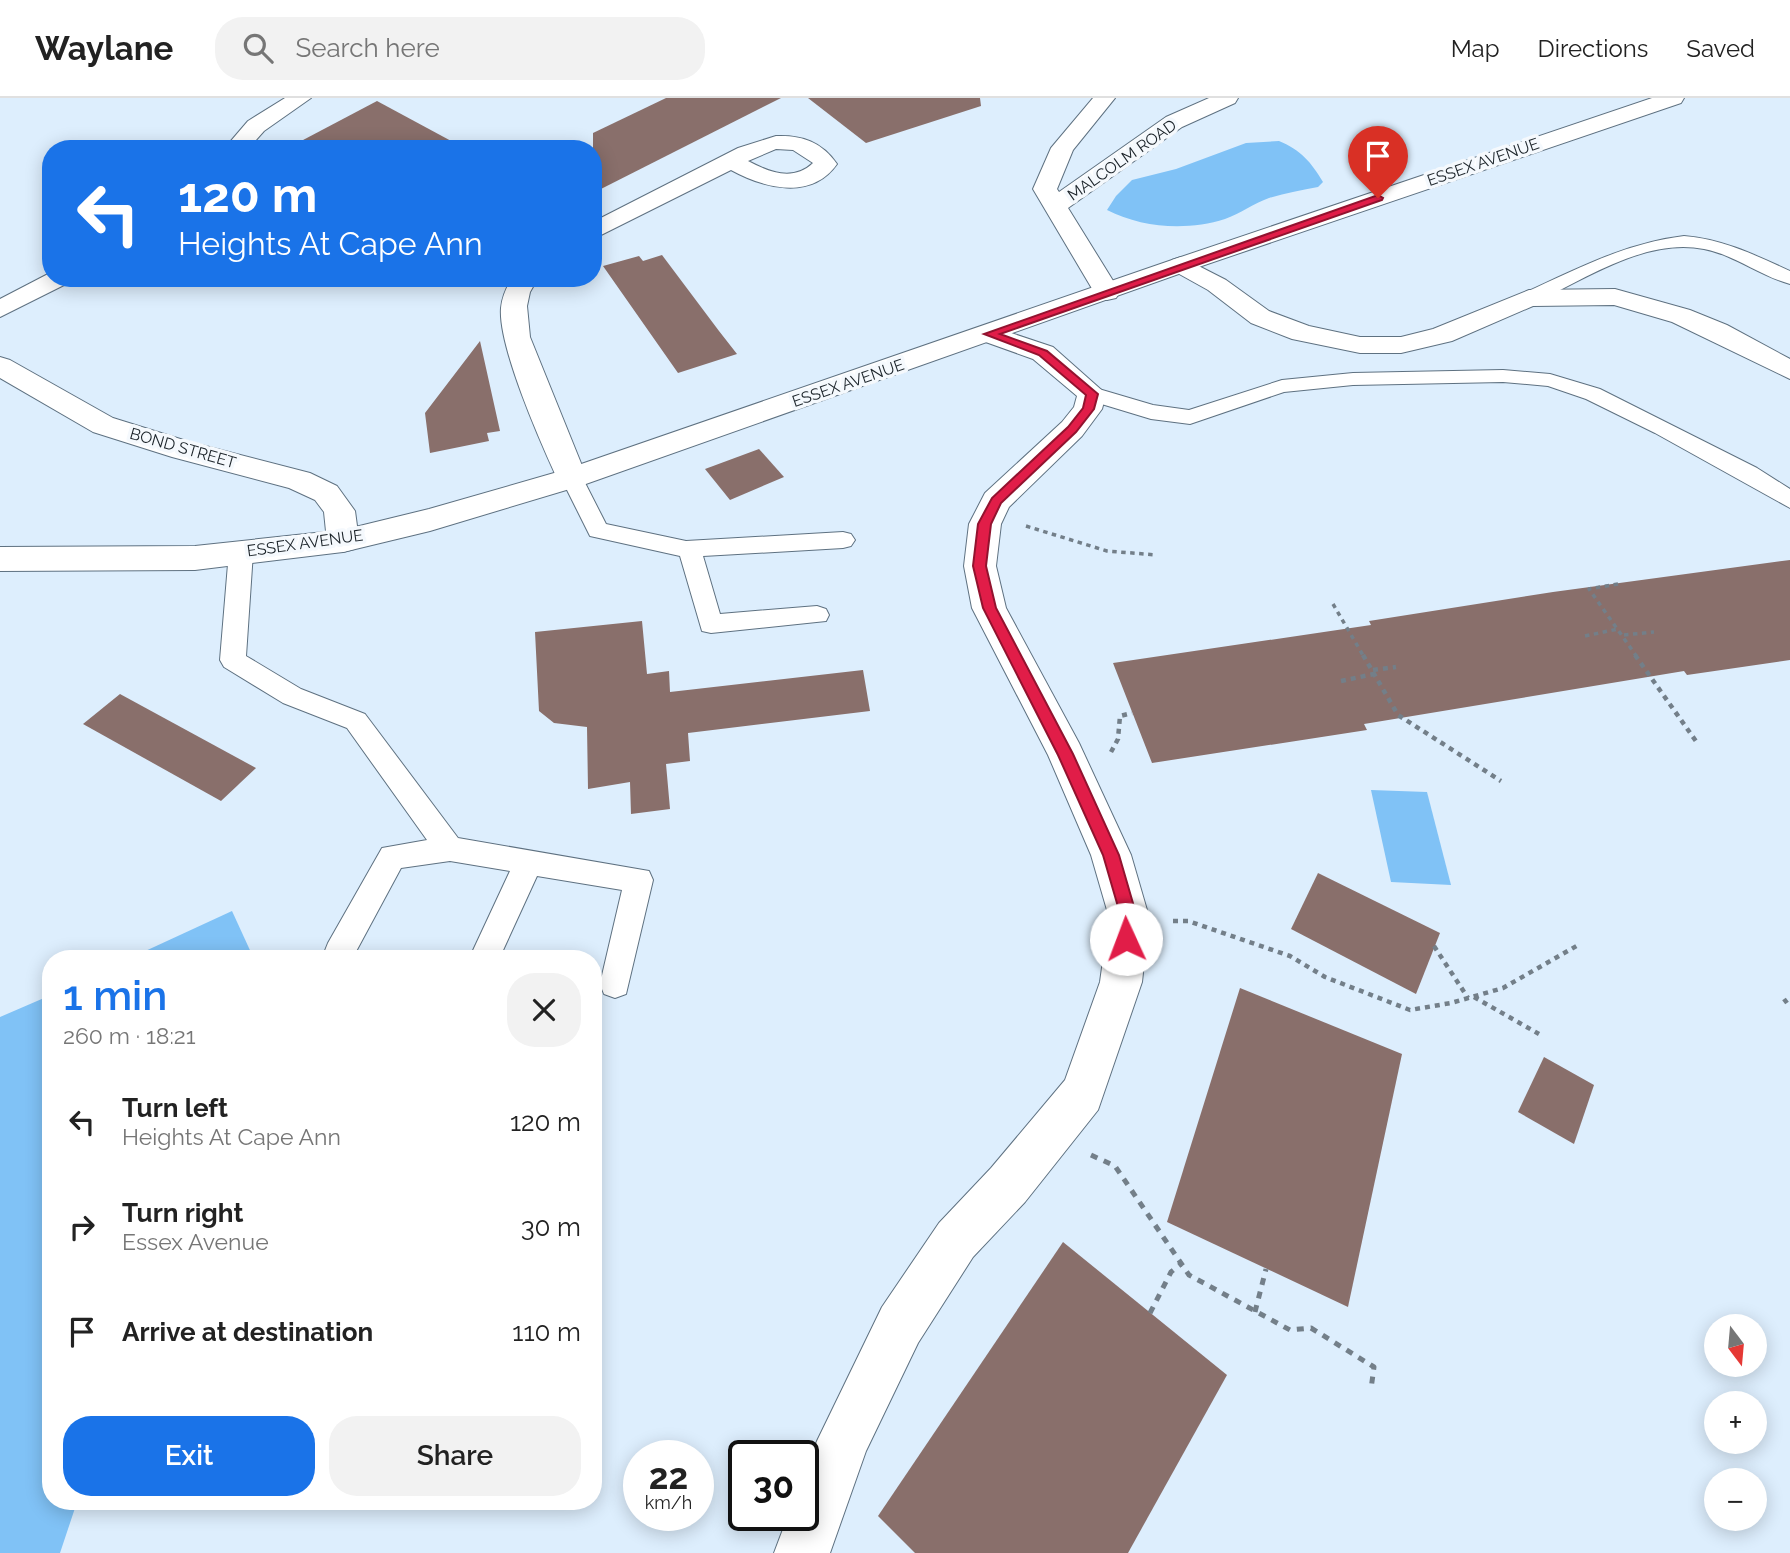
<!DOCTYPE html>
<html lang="en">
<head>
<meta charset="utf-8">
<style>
	:root { --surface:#fff; --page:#f2f2f2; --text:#222; --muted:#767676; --line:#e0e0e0; --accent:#1a73e8 }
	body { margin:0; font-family:Raleway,sans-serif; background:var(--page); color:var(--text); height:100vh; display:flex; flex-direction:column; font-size:26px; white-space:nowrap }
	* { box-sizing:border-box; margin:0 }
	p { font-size:23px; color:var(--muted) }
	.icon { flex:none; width:38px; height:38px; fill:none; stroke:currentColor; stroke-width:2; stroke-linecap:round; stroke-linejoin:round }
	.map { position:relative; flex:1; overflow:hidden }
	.drawer { position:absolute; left:42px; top:852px; width:560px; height:560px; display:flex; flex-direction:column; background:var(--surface); border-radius:28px; box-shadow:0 4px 18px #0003 }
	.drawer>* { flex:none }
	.banner { position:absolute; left:42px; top:42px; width:560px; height:147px; border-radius:28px; box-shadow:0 4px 18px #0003; background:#1a73e8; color:#fff; overflow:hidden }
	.needle { width:46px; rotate:164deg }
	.buttons { position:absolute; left:1704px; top:1216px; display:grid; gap:14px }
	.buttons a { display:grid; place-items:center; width:63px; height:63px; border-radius:50%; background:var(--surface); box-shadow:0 4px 18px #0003; font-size:35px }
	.speed { position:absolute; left:623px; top:1342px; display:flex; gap:14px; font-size:35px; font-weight:700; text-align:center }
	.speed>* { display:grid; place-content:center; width:91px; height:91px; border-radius:50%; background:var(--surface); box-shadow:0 4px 18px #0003; line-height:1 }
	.speed small { font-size:18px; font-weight:400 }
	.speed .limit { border:4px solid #111; border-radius:10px; background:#fff; color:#111 }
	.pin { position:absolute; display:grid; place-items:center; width:60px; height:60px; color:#fff; margin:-72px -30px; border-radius:50% 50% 50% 0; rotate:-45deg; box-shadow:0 0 7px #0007 }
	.pin .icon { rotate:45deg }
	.me { position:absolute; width:77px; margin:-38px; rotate:358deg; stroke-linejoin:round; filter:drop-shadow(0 0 5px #0008) }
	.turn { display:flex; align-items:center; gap:24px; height:147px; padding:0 21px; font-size:32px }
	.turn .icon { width:91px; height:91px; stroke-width:2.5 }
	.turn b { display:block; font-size:49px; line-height:60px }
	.round { display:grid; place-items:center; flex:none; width:74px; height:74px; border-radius:28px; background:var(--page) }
	.headline { display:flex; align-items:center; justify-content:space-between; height:119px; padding:0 21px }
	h1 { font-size:42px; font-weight:600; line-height:52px; color:var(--accent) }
	.cta { display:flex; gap:14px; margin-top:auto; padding:14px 21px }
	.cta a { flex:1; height:80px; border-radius:28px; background:var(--accent); color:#fff; font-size:28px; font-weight:600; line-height:80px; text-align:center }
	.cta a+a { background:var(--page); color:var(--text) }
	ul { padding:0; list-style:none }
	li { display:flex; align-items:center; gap:21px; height:105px; padding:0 21px }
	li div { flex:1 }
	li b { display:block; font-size:26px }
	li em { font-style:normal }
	header { display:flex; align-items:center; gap:42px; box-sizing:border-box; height:98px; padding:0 35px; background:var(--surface); border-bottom:2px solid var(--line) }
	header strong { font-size:33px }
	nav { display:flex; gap:38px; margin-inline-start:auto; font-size:24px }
	.search { width:490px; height:63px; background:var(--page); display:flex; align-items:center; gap:18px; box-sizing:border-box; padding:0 24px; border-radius:28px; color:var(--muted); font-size:26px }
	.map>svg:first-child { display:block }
	.water { fill:#80c2f6 }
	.building { fill:#896f6b }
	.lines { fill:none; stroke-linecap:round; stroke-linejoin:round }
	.service-casing { stroke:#5e7181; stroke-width:2 }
	.minor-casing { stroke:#5e7181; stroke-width:2 }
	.tertiary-casing { stroke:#5e7181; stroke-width:2 }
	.path-far2 { stroke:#737f89; stroke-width:3.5; stroke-dasharray:4.5 4.5; stroke-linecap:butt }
	.path-far1 { stroke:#737f89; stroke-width:4.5; stroke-dasharray:5 5; stroke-linecap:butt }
	.path { stroke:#737f89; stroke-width:5; stroke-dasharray:7 7; stroke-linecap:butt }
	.service { fill:#fff; fill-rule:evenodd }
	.minor { fill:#fff; fill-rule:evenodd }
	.tertiary { fill:#fff; fill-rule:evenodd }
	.route { fill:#e11d48; stroke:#92132f; stroke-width:2 }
	.labels { text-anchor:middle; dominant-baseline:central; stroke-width:7; stroke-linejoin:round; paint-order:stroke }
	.far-street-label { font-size:16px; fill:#1a2228; stroke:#f5f9fd }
</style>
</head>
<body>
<header>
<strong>Waylane</strong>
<div class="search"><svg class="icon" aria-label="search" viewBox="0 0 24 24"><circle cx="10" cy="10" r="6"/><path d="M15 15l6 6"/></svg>Search here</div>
<nav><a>Map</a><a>Directions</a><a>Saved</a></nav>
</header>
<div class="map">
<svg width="1790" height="1455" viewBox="0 0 1790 1455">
	<rect width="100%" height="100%" fill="#ddeefd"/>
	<!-- water -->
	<g class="water">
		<path d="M1279,43c22,9 32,21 44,41l-5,5c-16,3 -33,6 -49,11 -15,5 -29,16 -44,21 -38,12 -83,9 -118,-9l9,-14 16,-16 44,-11 70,-26z"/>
		<path d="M1371,692l56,2 24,93 -60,-3z"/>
		<path d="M232,813l22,48h-126z"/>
		<path d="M51,897v507h26l-17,51h-60v-536z"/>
	</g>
	<!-- building -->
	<g class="building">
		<path d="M666,0h115l-188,95v-60z"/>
		<path d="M808,0h172l1,8 -115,37z"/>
		<path d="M377,3l89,48h-180z"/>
		<path d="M662,157l57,76 18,23 -59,19 -75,-107 36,-10 4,5z"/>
		<path d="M480,243l20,90 -13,2 2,8 -59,12 -5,-40z"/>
		<path d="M759,351l25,28 -54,23 -25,-31z"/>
		<path d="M1790,462v100l-103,15 -3,-4 -320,53 3,6 -215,33 -39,-100 258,-38 -2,-4 184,-29z"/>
		<path d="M642,523l5,53 22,-3 1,21 193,-22 7,41 -182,22 2,28 -24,3 4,45 -39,5 -1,-32 -42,7 -1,-62 -33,-4 -15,-12 -4,-79z"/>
		<path d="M120,596l136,74 -35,33 -138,-77z"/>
		<path d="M1318,775l122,60 -24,61 -125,-65z"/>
		<path d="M1240,890l162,66 -54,253 -181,-85z"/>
		<path d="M1544,959l50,28 -20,59 -56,-32z"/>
		<path d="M1063,1144l164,133 -99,178h-213l-37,-37z"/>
	</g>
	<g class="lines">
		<!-- service casing -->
		<g class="service-casing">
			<g id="service">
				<path d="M1684,138c38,3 71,19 106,35v13c-30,-8 -55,-29 -86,-35 -57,-12 -119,30 -168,53h-14l-3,-4 3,-4c53,-24 103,-51 162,-58z"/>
				<path d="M1503,272l47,4 50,15 157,79 33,21v19l-135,-75 -69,-34 -38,-13 -45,-4 -150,3 -69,7 -94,32 -39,-5 -66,-20 -3,-5 3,-5 7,-2 61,18 36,5 93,-30 71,-7z"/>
				<path d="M572,373l8,2 26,51 80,17 157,-9 8,2 4,6 -4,6 -8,2 -140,8 17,58 97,-8 9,3 3,6 -3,6 -115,12 -9,-2 -22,-75 -90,-20 -29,-58 3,-5z"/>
				<path d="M241,446l8,2 4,6 -7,104 55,33 64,25 93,124 191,33 4,9 -27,114 -11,4 -11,-4 -4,-10 22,-94 -85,-14 -38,83h-30l41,-88 -60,-10 -49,7 -49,91h-25l-3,-6 4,-10 54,-95 45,-8 -80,-112 -64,-25 -59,-36 -4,-7 9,-108 4,-6z"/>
			</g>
		</g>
		<!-- minor casing -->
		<g class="minor-casing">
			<g id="minor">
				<path d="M285,0h26l-47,33 -16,18h-24l24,-28z"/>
				<path d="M1093,0h22l-42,52 -16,39 2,3 107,-75 43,-19h29l-3,5 -53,24 -114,81 52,84 -4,6 -9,2 -9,-2 -4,-6 -61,-103 18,-41z"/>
				<path d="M776,38c26,-1 46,6 61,28 -26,37 -73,24 -106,6l-138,69v-17l145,-74zM776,51l17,1 20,13c-20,19 -44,9 -65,-2z"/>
				<path d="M1181,159l45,23 43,31 40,15 51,11h41l32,-8 96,-39 86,-1 75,21 37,15 63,34v20l-118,-57 -58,-17 -81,1 -81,35 -51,12h-41l-68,-14 -41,-16 -43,-33 -36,-20 -4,-5 4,-5z"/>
				<path d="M50,175l1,5h21l-4,5 -68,34v-18z"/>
				<path d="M512,180h26l-8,14 -3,14 3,31 57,141 -4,7 -11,3 -11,-3 -4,-7c-17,-37 -59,-132 -56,-170 1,-11 5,-20 11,-30z"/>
				<path d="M990,228l63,21 53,47 -4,15 -20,27 -73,71 -8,17 -5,42 10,42 73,135 52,112 18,62 -7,65 -44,128 -73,92 -52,55 -55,86 -52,108 -36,102h-56l14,-37h15v-40l14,-35 65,-134 57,-84 52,-55 74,-88 35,-98 9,-65 -18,-62 -43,-100 -76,-147 -8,-42 5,-42 16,-31 77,-71 12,-15 3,-11 -44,-37 -53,-19 -3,-6 3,-6z"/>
				<path d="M0,259l10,3 103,58 77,24 120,31 27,13 18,25 4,30 -5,8 -11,3 -11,-3 -5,-8 -3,-29 -9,-12 -26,-12 -117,-31 -79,-25 -93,-54z"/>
			</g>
		</g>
		<!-- tertiary casing -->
		<g class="tertiary-casing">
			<path id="tertiary" d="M1652,0h32l-3,5 -491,167 -607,215 -153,46 -87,21 -148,18 -195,1v-24l195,-1 148,-16 86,-21 132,-38 611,-211z"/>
		</g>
		<!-- path-far2 -->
		<g class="path-far2">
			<path d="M1026,428l81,25 50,4"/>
			<path d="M1618,486l-29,5 48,68"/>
			<path d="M1333,506l31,53"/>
			<path d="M1624,537l30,-3"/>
			<path d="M1585,538l33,-7"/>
		</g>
		<!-- path-far1 -->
		<g class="path-far1">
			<path d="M1363,557l35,60 103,66"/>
			<path d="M1635,557l63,89"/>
			<path d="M1373,572l23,-3"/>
			<path d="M1341,583l33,-7"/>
			<path d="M1111,654l7,-13 2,-23 12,-3"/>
			<path d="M1173,823h15l102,35 35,21 85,33 41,-7 52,-15 77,-44"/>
			<path d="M1434,848l34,52"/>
			<path d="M1474,899l65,37"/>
			<path d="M1784,901l6,8"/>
		</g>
		<!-- path -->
		<g class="path">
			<path d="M1091,1057l24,11 74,109 101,55 21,-2 63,39 -3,22"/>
			<path d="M1255,1214l11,-43"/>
			<path d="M1150,1215l21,-41 10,-8"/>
		</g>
		<!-- service -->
		<use href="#service" class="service"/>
		<!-- minor -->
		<use href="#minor" class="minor"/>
		<!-- tertiary -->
		<use href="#tertiary" class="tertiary"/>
	</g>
	<!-- route -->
	<path class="route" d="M1378,97l5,3 -1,2 -382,134 47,17 51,43 -4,15 -18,23 -75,71 -10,21 -5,42 10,42 77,146 46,101 18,62 -5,27 -6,2 -6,-2 -2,-5 3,-22 -18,-62 -45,-100 -75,-147 -10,-42 5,-42 14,-26 76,-71 15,-19 3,-13 -47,-40 -55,-21z"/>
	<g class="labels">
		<!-- far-street labels -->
		<g class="far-street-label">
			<text transform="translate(1122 62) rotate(-35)">MALCOLM ROAD</text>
			<text transform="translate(1483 64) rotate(-19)">ESSEX AVENUE</text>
			<text transform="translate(848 285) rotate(-19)">ESSEX AVENUE</text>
			<text transform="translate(183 350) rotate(16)">BOND STREET</text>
			<text transform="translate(305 445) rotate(-8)">ESSEX AVENUE</text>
		</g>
	</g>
</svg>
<div class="buttons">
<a><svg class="needle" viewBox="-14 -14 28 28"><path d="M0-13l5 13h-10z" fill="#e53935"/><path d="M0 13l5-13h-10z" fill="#767676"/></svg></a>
<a>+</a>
<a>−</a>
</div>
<div class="speed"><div>22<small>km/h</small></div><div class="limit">30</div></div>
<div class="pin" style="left:1378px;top:100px;background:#d93025"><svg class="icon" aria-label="arrive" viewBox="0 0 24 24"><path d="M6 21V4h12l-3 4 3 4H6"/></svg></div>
<svg class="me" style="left:1126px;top:841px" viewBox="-20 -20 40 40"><circle r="19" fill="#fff"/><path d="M0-13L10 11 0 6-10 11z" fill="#e11d48"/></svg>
<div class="banner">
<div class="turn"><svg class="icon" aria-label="left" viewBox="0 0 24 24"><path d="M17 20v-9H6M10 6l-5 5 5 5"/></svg><div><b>120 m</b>Heights At Cape Ann</div></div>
</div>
<section class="drawer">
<div class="headline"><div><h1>1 min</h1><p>260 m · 18:21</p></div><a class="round"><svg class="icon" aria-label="close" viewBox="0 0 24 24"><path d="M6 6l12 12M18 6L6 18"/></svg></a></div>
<ul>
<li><svg class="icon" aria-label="left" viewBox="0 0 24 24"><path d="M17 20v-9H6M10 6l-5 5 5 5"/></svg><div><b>Turn left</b><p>Heights At Cape Ann</p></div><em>120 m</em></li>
<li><svg class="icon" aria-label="right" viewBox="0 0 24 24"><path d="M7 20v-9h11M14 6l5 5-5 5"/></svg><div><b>Turn right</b><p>Essex Avenue</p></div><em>30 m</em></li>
<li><svg class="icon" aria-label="arrive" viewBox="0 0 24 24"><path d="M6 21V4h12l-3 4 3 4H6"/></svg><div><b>Arrive at destination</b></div><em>110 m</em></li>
</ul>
<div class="cta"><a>Exit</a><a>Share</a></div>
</section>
</div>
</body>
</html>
